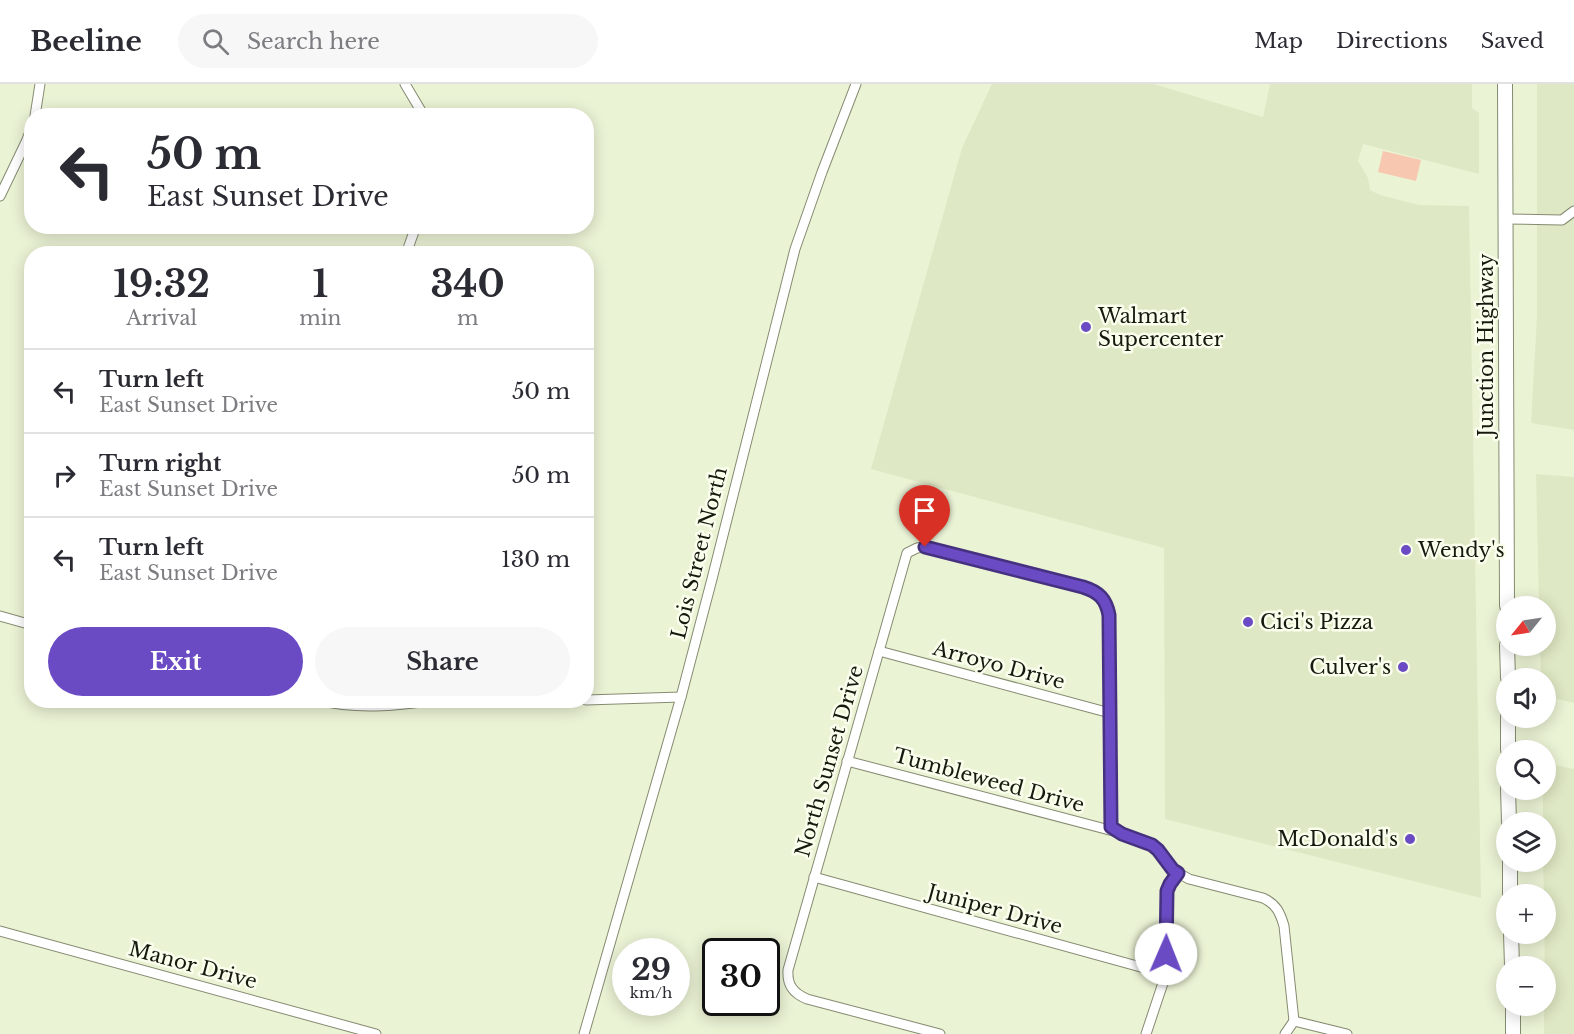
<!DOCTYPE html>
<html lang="en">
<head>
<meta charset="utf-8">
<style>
	:root { --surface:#fff; --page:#f7f7f7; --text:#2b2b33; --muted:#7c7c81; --line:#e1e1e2; --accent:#6a4bc4 }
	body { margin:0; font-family:"Libre Baskerville",serif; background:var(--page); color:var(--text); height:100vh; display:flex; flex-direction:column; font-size:22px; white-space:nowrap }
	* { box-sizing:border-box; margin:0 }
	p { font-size:20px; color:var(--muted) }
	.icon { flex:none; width:33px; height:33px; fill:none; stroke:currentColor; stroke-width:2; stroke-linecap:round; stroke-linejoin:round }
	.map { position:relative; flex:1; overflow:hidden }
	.sheet { position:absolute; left:24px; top:162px; width:570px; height:462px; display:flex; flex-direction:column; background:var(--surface); border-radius:24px; box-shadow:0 3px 15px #0003 }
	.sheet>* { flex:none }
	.top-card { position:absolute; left:24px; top:24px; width:570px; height:126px; border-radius:24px; box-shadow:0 3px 15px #0003; background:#fff; color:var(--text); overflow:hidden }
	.needle { width:39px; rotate:240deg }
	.controls { position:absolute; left:1496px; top:512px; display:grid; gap:12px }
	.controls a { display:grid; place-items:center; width:60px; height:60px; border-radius:50%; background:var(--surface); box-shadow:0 3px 15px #0003; font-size:30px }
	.speed { position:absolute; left:612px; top:854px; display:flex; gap:12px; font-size:30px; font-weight:700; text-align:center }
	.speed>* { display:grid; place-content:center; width:78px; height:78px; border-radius:50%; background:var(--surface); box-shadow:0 3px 15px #0003; line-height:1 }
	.speed small { font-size:15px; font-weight:400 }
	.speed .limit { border:3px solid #111; border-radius:9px; background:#fff; color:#111 }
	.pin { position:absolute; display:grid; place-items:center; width:51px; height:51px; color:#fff; margin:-62px -26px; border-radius:50% 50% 50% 0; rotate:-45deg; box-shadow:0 0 6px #0007 }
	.pin .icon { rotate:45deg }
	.me { position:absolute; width:66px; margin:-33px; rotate:1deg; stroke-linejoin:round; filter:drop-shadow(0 0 4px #0008) }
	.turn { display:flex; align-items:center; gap:21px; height:126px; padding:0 24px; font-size:27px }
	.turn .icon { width:78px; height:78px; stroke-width:2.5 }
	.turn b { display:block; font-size:42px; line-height:51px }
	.eta { display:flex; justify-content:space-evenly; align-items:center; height:102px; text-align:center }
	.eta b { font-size:36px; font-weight:700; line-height:42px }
	.primary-button { display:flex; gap:12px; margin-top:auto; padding:12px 24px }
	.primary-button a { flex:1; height:69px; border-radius:36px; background:var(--accent); color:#fff; font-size:24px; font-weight:700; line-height:69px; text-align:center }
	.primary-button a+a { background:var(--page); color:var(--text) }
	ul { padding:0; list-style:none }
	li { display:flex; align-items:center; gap:18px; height:84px; padding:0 24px; border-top:2px solid var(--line) }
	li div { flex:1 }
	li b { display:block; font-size:22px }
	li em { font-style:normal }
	header { display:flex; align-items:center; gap:36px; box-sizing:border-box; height:84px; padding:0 30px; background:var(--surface); border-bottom:2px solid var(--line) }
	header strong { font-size:28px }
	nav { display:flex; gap:33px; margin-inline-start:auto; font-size:21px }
	.search { width:420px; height:54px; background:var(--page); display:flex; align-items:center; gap:15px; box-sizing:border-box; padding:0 21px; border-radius:33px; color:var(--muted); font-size:22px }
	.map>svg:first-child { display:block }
	.built { fill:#dfe8c4 }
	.green { fill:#f7c8af }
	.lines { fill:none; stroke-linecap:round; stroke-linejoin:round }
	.street-casing { stroke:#858b71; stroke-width:11 }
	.secondary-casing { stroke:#858b71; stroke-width:16 }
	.street { stroke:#fff; stroke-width:9 }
	.secondary { stroke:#fff; stroke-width:14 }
	.route-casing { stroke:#45317f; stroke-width:15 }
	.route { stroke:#6a4bc4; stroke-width:10 }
	.poi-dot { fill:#6a4bc4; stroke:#fafeed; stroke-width:2 }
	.labels { text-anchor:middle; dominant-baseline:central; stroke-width:5; stroke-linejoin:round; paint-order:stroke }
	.poi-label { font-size:20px; fill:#16190e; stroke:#fafeed; text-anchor:start }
	.street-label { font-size:20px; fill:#16190e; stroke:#fafeed }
</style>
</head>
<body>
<header>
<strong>Beeline</strong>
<div class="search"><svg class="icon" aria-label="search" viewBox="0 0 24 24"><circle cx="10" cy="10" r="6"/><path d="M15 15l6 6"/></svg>Search here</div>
<nav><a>Map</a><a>Directions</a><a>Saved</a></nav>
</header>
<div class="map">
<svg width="1574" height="950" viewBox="0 0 1574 950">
	<rect width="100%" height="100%" fill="#ebf3d5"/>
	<!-- built -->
	<g class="built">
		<path d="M992,0h162l109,33 7,-33h202v24l7,5v61l-116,-30 -5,17 10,17 2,12 10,5 39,10 50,1 12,692 -316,-79 -1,-271 -293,-79 91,-321z"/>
		<path d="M1537,0h37v346l-43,-7 6,-107z"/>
		<path d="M1536,390l38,3v226l-29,-7v-18h-4l-1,-33h5v-39h-6z"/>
		<path d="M1545,679l29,6v265h-30l1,-140h-1l-1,-33h2v-39h-2v-33h2z"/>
	</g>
	<!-- green -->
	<path class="green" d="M1383,67l38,9 -5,21 -38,-9z"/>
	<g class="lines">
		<!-- street casing -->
		<g class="street-casing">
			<g id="street">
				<path d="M405,0l19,32"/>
				<path d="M35,32l5,-32"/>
				<path d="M0,112l26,-54 6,-15"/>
				<path d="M1505,135l57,1 12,-9"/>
				<path d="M406,170l10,-28"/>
				<path d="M0,532l32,9"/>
				<path d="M879,567l231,62"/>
				<path d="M317,616c41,10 77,6 118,0"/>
				<path d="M586,616l95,-3"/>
				<path d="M847,677l270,71"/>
				<path d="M814,793l352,97"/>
				<path d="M0,847l376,103"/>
				<path d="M1294,937l53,13"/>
				<path d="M584,950l97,-337 31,-118 83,-330 27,-77 34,-88"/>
				<path d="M940,950l-133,-35c-14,-6 -20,-14 -19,-29l119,-417 10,-5 8,-1 158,40c16,5 24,12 26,28l2,212 11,7 30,11 6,5 15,20 16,9 74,19c13,6 17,14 21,28l10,95"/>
				<path d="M1146,950l20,-60 1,-83 3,-7 8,-11"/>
				<path d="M1285,950l9,-13"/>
			</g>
		</g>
		<!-- secondary casing -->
		<g class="secondary-casing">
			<g id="secondary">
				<path d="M1505,0l2,522"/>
				<path d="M1507,561l1,33"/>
				<path d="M1508,633v33"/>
				<path d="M1508,705l1,33"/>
				<path d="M1510,777v33"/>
				<path d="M1511,849l1,33"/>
				<path d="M1513,921v29"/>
			</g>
		</g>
		<!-- street -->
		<use href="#street" class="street"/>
		<!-- secondary -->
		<use href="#secondary" class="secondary"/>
	</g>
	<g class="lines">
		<!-- route casing -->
		<g class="route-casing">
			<path id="route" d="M925,463l158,40c16,5 23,12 26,28l2,212 11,7 30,11 6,5 15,20 5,3 -8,11 -3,7 -1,63"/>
		</g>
		<!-- route -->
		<use href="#route" class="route"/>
	</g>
	<!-- markers -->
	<g class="poi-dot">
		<circle cx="1086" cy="243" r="6"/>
		<circle cx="1406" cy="466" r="6"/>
		<circle cx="1248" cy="538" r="6"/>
		<circle cx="1403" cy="583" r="6"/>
		<circle cx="1410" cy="755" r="6"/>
	</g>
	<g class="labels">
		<!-- poi labels -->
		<g class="poi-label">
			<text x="1098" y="232">Walmart<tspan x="1098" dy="23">Supercenter</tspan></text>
			<text x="1418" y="466">Wendy's</text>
			<text x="1260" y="538">Cici's Pizza</text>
			<text x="1391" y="583" text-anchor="end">Culver's</text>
			<text x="1398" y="755" text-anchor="end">McDonald's</text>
		</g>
		<!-- street labels -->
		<g class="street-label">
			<text transform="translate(1486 261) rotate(-90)">Junction Highway</text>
			<text transform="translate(699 469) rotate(-76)">Lois Street North</text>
			<text transform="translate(999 581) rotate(15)">Arroyo Drive</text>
			<text transform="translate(829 677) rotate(-74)">North Sunset Drive</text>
			<text transform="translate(989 696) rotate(15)">Tumbleweed Drive</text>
			<text transform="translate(995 825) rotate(15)">Juniper Drive</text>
			<text transform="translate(193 881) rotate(15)">Manor Drive</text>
		</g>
	</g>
</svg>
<div class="controls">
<a><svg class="needle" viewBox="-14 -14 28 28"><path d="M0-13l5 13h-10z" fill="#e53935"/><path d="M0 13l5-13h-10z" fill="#7c7c81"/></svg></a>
<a><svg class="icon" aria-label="sound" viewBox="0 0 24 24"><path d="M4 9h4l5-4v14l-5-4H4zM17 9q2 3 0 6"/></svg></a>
<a><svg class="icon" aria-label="search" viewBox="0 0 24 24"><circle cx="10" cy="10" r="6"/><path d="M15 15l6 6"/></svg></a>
<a><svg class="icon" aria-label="layers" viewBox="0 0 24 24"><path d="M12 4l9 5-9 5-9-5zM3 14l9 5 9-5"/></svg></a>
<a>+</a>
<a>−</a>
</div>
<div class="speed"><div>29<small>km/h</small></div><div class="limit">30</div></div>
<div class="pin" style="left:925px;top:463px;background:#d93025"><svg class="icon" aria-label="arrive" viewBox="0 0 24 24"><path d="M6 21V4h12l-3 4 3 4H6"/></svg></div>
<svg class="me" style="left:1166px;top:870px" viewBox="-20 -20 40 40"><circle r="19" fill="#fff"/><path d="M0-13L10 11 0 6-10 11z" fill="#6a4bc4"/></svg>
<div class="top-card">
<div class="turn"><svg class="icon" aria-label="left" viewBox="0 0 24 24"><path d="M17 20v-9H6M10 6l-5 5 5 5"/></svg><div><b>50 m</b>East Sunset Drive</div></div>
</div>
<section class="sheet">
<div class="eta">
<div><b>19:32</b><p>Arrival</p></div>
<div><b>1</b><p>min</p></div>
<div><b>340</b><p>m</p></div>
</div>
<ul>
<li><svg class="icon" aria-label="left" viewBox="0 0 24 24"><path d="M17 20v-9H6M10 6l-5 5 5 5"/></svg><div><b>Turn left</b><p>East Sunset Drive</p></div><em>50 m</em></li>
<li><svg class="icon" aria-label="right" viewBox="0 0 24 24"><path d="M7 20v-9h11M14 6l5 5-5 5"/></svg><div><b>Turn right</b><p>East Sunset Drive</p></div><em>50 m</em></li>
<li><svg class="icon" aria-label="left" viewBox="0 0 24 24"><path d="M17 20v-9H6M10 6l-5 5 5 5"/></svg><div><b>Turn left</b><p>East Sunset Drive</p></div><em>130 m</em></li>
</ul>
<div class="primary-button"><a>Exit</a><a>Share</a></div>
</section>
</div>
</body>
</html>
